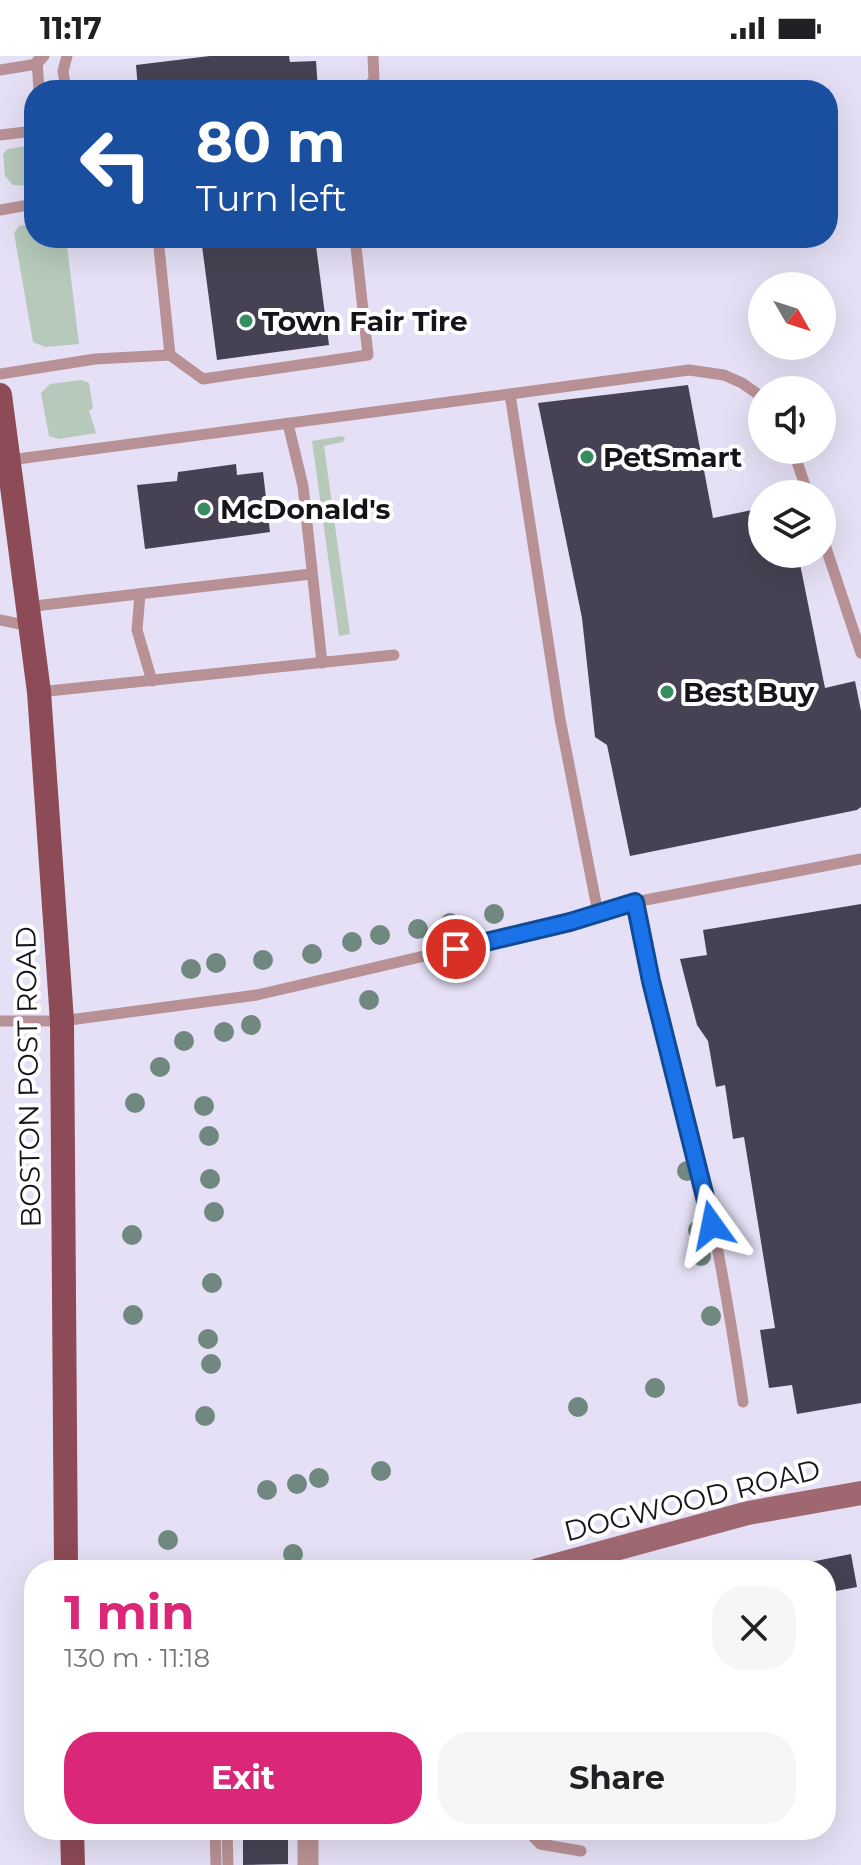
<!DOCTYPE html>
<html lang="en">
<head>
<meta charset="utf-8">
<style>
	:root { --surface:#fff; --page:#f6f6f6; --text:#202124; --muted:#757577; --accent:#db2777 }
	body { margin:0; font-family:Montserrat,sans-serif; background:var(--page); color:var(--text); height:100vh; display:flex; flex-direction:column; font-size:30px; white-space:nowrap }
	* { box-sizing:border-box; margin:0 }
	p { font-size:26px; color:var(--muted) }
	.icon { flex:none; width:44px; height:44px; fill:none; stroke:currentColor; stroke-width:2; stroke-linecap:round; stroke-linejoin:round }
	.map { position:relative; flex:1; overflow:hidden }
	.drawer { position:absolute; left:24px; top:1504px; width:812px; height:280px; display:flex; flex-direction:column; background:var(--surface); border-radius:32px; box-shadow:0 8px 32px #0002 }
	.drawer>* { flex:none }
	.banner { position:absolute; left:24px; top:24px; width:814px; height:168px; border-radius:32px; box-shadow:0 8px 32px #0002; background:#1a4fa0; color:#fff; overflow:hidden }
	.needle { width:52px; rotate:129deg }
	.controls { position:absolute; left:748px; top:216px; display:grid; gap:16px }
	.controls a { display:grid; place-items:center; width:88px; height:88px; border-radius:50%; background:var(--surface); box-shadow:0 8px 32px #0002; font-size:40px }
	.pin { position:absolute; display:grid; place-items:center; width:68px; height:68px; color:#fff; margin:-34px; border:4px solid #fff; border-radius:50%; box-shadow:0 2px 8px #0007 }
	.me { position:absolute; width:88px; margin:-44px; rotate:348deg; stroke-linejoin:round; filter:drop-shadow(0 0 6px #0008) }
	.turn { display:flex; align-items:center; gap:28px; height:168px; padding:0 40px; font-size:36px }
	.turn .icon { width:104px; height:104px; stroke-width:2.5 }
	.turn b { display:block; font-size:56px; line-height:68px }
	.round { display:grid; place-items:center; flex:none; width:84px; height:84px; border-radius:32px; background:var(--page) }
	.headline { display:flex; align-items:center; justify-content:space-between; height:136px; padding:0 40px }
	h1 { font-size:48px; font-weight:700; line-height:60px; color:var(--accent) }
	.action { display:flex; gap:16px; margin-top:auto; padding:16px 40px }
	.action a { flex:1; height:92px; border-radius:32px; background:var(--accent); color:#fff; font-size:32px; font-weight:700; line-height:92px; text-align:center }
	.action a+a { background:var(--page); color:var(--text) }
	.status { display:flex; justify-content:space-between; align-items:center; height:56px; padding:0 40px; background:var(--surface); direction:ltr }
	.status svg { height:22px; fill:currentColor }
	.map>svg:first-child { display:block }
	.green { fill:#b6c9ba }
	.building { fill:#474253 }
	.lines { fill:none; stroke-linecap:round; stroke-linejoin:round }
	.lane { stroke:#b89196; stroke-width:11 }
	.secondary { stroke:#9f6870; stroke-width:24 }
	.primary { stroke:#8c4b56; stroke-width:24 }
	.tree { fill:#708880 }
	.route-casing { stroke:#114b97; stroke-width:20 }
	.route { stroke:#1a73e8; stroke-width:14 }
	.poi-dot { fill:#368d61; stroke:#fff; stroke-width:3 }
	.labels { text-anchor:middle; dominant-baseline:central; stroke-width:8; stroke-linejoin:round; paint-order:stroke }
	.poi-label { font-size:28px; font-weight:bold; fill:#16141b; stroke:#fff; text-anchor:start }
	.street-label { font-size:28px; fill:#16141b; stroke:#fff }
</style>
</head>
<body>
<div class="status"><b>11:17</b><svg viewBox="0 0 49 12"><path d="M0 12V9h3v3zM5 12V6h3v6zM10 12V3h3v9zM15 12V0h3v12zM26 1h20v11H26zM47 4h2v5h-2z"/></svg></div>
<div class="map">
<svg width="861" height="1809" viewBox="0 0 861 1809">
	<rect width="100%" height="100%" fill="#e5e0f5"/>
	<!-- green -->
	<g class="green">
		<path d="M34,89v41l-21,-1 -8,-9 -2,-22 5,-5z"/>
		<path d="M34,167v15h32l13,106 -34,3 -12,-5 -19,-109 5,-7z"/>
		<path d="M82,324l7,3 4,25 -4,3 7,22 -37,6 -10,-3 -8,-43 9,-9z"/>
		<path d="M342,380l3,2 -2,4 -19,4 26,188 -11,2 -27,-195z"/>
	</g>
	<!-- building -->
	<g class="building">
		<path d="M210,0h79l1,6 26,-1 2,29h-180l-2,-25z"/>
		<path d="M201,182h114l14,107 -112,15z"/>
		<path d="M688,329l25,133 49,-10v46h36l27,134 30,-7 6,30v96l-4,3 -227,46 -23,-111 -12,-8 -13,-119 -44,-215z"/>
		<path d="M236,408l1,11 26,-3 7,60 -125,17 -8,-64 40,-4 1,-9z"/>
		<path d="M861,848v499l-64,11 -5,-29 -23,3 -9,-58 15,-2 -31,-191 -11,2 -8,-54 -9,2 -8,-46 -11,-16 -17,-66 27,-4 -4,-25z"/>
		<path d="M851,1498l6,33 -31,6v-23h-41v-3z"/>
		<path d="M243,1774h45v34l-45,1z"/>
	</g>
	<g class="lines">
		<!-- lane -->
		<g class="lane">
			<path d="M37,5l2,29"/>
			<path d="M0,14l37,-6 7,-8"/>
			<path d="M66,34l-3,-19 4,-15"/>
			<path d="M365,34l9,-10 -1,-24"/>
			<path d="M0,79l34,-4"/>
			<path d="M0,154l34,-6"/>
			<path d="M158,182l12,117"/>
			<path d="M0,318l95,-15 75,-4 33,24 165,-24 -13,-117"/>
			<path d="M510,338l179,-24 35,5 18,8 20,14"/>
			<path d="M288,368l15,62 19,177"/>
			<path d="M793,394l15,44"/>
			<path d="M10,404l500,-66 50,325 38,194"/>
			<path d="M822,480l39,117"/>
			<path d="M140,538l-3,36 15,51"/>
			<path d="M26,551l285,-33"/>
			<path d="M0,564l29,6"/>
			<path d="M39,636l355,-37"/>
			<path d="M635,846c20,100 49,197 72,296 15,68 26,136 36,204"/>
			<path d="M0,965h62l195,-26 313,-73 65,-20 226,-43"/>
			<path d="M215,1774l1,35"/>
			<path d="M227,1774l1,35"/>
			<path d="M527,1774l13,14 41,7"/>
			<path d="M303,1809v-35"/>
			<path d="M313,1809v-35"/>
		</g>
		<!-- secondary -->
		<path class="secondary" d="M538,1514l210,-57 113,-20"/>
		<!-- primary -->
		<g class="primary">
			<path d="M0,339l39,297 23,329 4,549"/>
			<path d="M72,1774l1,35"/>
		</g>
	</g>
	<!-- trees -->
	<g class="tree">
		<circle cx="494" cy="858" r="10"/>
		<circle cx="450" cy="867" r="10"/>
		<circle cx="418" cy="873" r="10"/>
		<circle cx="380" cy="879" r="10"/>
		<circle cx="352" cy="886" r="10"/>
		<circle cx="312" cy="898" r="10"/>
		<circle cx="263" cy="904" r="10"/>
		<circle cx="216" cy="907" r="10"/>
		<circle cx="191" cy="913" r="10"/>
		<circle cx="369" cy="944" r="10"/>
		<circle cx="251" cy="969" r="10"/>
		<circle cx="224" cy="976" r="10"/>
		<circle cx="184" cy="985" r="10"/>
		<circle cx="160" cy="1011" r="10"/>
		<circle cx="135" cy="1047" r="10"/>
		<circle cx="204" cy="1050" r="10"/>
		<circle cx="209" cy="1080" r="10"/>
		<circle cx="687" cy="1115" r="10"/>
		<circle cx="210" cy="1123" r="10"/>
		<circle cx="214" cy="1156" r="10"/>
		<circle cx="698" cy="1174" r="10"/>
		<circle cx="132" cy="1179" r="10"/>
		<circle cx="701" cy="1200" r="10"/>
		<circle cx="212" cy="1227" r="10"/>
		<circle cx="133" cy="1259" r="10"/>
		<circle cx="711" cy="1260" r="10"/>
		<circle cx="208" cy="1283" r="10"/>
		<circle cx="211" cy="1308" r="10"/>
		<circle cx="655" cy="1332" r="10"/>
		<circle cx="578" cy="1351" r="10"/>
		<circle cx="205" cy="1360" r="10"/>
		<circle cx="381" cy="1415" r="10"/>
		<circle cx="319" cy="1422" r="10"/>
		<circle cx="297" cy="1428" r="10"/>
		<circle cx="267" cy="1434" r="10"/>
		<circle cx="168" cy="1484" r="10"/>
		<circle cx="293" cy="1498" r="10"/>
	</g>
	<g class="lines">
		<!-- route casing -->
		<g class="route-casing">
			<path id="route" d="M456,893l114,-27 65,-20 16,79 61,244"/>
		</g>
		<!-- route -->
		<use href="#route" class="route"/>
	</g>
	<!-- markers -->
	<g class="poi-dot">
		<circle cx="246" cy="265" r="8"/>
		<circle cx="587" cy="401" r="8"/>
		<circle cx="204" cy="453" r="8"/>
		<circle cx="667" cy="636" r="8"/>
	</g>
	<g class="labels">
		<!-- poi labels -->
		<g class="poi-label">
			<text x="262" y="265">Town Fair Tire</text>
			<text x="603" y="401">PetSmart</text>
			<text x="220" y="453">McDonald's</text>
			<text x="683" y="636">Best Buy</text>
		</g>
		<!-- street labels -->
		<g class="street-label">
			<text transform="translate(28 1021) rotate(-91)">BOSTON POST ROAD</text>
			<text transform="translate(692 1444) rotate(-14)">DOGWOOD ROAD</text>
		</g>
	</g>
</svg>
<div class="controls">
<a><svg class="needle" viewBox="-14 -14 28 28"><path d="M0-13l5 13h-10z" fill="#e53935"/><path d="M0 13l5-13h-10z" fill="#757577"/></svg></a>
<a><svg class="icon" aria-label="sound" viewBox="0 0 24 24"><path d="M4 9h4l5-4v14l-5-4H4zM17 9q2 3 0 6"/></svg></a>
<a><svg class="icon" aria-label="layers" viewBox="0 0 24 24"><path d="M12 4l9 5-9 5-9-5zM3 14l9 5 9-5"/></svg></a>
</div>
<div class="pin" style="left:456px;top:893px;background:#d93025"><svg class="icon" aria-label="arrive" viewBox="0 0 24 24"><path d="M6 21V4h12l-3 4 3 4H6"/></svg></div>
<svg class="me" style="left:712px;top:1169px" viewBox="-20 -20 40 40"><path d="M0-17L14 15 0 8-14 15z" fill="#1a73e8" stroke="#fff" stroke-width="4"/></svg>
<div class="banner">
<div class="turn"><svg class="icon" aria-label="left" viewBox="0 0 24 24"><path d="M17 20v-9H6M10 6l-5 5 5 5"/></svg><div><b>80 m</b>Turn left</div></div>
</div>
<section class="drawer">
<div class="headline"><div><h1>1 min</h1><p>130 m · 11:18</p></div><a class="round"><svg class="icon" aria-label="close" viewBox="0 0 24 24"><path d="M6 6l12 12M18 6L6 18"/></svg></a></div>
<div class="action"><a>Exit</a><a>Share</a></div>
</section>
</div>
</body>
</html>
